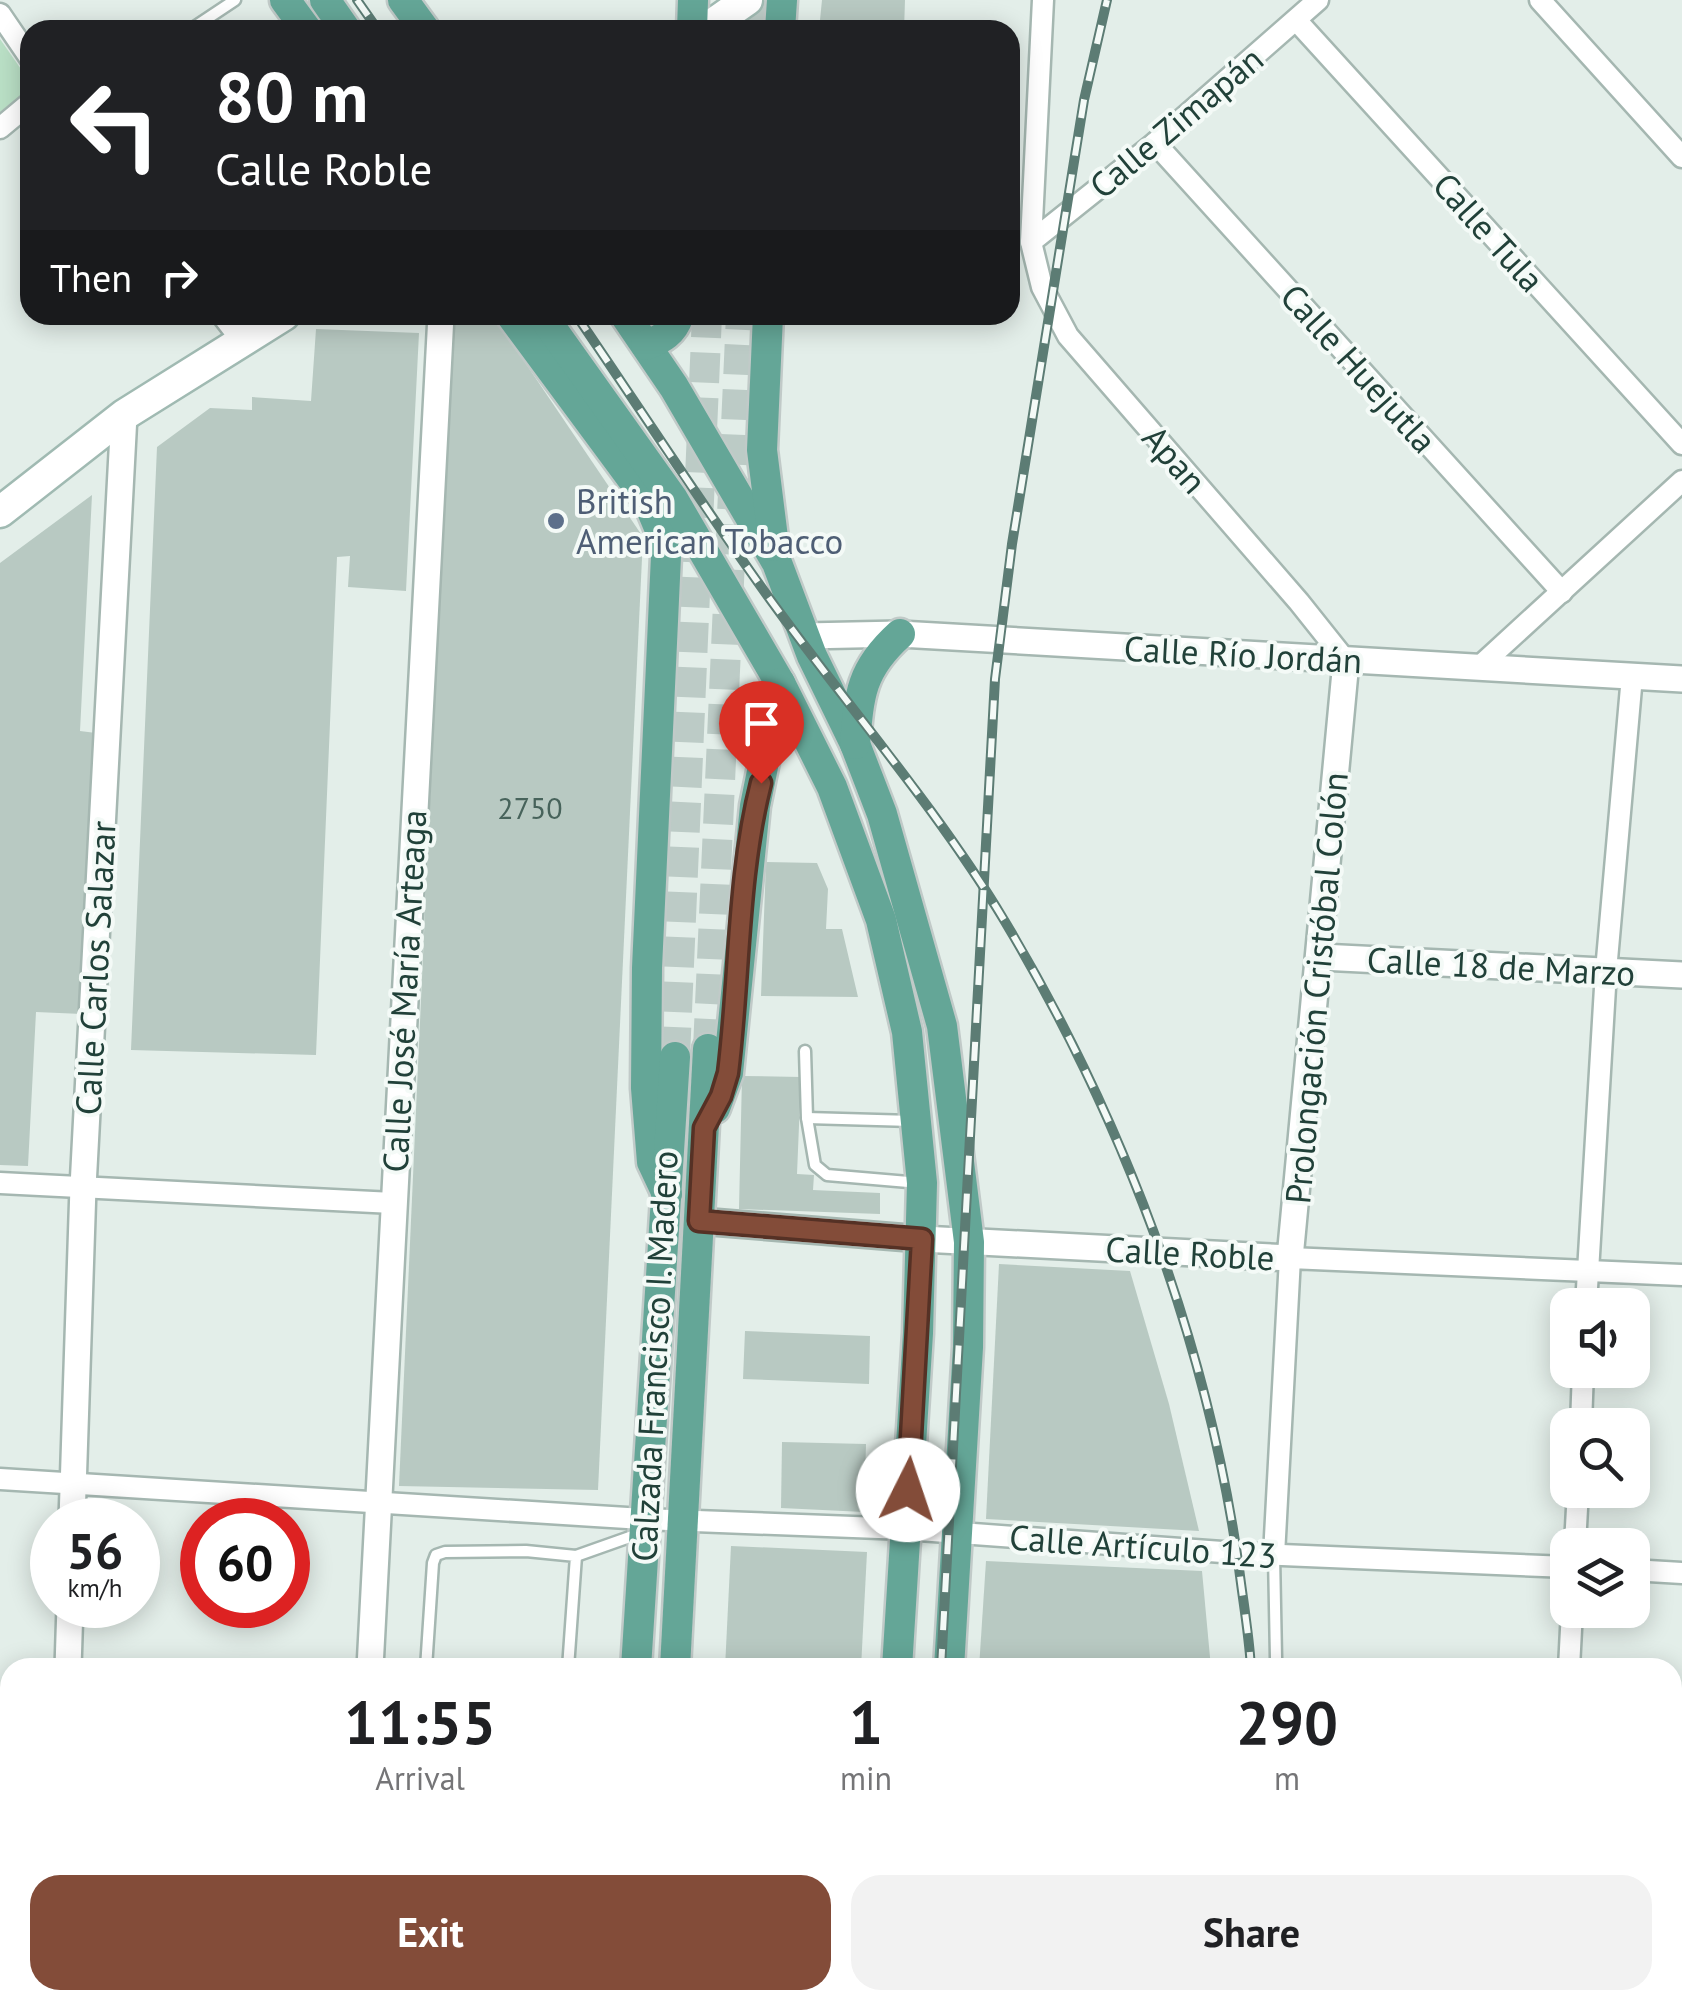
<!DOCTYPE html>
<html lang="en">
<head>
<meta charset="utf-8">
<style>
	:root { --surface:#fff; --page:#f2f2f2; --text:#202124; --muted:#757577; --accent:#834c39 }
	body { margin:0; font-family:"PT Sans",sans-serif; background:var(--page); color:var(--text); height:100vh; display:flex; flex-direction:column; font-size:38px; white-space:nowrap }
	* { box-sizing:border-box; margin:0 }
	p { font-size:32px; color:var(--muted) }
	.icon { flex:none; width:55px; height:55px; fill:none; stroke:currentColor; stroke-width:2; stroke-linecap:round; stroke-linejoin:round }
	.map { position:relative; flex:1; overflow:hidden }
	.details { position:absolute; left:0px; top:1658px; width:1682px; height:352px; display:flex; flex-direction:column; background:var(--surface); border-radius:30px 30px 0 0; box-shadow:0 5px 25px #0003 }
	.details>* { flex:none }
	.guide { position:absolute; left:20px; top:20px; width:1000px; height:305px; border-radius:30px; box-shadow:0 5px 25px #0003; background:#202124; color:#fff; overflow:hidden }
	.controls { position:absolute; left:1550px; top:1288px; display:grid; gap:20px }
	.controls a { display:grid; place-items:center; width:100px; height:100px; border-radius:20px; background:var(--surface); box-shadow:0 5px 25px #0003; font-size:50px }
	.speed { position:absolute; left:30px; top:1498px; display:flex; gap:20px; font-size:50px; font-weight:700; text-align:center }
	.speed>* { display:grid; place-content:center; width:130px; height:130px; border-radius:50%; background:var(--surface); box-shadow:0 5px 25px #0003; line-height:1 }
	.speed small { font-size:25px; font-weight:400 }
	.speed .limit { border:15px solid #d22; background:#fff; color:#111 }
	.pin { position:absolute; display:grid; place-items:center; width:85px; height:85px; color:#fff; margin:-102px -42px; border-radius:50% 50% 50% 0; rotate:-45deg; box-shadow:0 0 10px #0007 }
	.pin .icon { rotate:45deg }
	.me { position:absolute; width:110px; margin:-55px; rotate:4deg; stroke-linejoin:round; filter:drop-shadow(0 0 8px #0008) }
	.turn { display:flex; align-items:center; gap:35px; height:210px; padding:0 30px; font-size:45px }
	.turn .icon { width:130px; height:130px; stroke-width:2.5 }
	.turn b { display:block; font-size:70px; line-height:85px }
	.then { display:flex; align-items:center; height:95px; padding:0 30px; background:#0003; gap:20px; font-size:38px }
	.eta { display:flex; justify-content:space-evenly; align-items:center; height:170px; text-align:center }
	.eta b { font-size:60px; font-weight:700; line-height:70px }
	.action { display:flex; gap:20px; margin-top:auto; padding:20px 30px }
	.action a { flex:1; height:115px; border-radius:30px; background:var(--accent); color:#fff; font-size:40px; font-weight:700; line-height:115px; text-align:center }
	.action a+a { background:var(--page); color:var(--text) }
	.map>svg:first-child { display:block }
	.grass { fill:#bae0c6 }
	.building { fill:#b8c9c2 }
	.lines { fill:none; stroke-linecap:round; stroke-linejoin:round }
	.primary-tunnel { stroke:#bccbc6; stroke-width:30; stroke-dasharray:30 15; stroke-linecap:butt }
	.service-casing { stroke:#a5b7b1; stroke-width:15 }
	.minor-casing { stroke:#a5b7b1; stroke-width:25 }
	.tertiary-casing { stroke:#a5b7b1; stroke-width:30 }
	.secondary-casing { stroke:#a0bab2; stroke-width:35 }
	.primary-casing { stroke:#c1cac8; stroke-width:35 }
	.service { stroke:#fff; stroke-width:10 }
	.minor { stroke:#fff; stroke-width:20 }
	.tertiary { stroke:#fff; stroke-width:25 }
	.secondary { stroke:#fff; stroke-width:30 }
	.primary { stroke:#64a697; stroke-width:30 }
	.rail-casing { stroke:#5c7c74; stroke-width:10 }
	.rail { stroke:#f4faf7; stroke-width:6; stroke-dasharray:19; stroke-linecap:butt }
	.route-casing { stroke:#553125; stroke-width:25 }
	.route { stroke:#834c39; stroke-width:18 }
	.service-dot { fill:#5c6f8a; stroke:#f4faf7; stroke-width:4 }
	.labels { text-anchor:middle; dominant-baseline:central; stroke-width:8; stroke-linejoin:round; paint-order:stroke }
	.number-label { font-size:30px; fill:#47635b }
	.street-label { font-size:35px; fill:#214139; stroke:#f4faf7 }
	.service-label { font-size:35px; fill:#4e5e75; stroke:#f4faf7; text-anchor:start }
</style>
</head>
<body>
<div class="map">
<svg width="1682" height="2008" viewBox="0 0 1682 2008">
	<rect width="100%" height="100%" fill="#e3eee9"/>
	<!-- grass -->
	<path class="grass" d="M0,39l30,43v6l-30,24z"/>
	<!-- building -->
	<g class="building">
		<path d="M822,0h83l-1,30h-85z"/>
		<path d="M452,315h41l150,222 -45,953 -199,-4z"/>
		<path d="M316,329l103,4 -13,258 -58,-4 2,-31 -13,1 -21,498 -185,-5 26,-603 53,-39 42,2v-13l59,4z"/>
		<path d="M92,495l-12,236 16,2 -14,281 -46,-2 -8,154 -28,-1v-602z"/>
		<path d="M766,862l51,1 11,26 -2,40h16l16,68 -97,-1z"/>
		<path d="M742,1076l59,1 -4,97 17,1 -1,15 67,3v21l-141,-5z"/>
		<path d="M999,1264l131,7 39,133 30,127 -213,-12z"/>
		<path d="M745,1331l125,5 -1,48 -126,-5z"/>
		<path d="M782,1442l84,2 -2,68 -83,-4z"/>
		<path d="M731,1546l136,6 -6,116h-136z"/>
		<path d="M986,1561l216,10 9,97h-232z"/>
		<path d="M378,2000h196v8h-197z"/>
		<path d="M732,2000h109v8h-138l1,-7z"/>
		<rect x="963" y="2000" width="258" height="8"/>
	</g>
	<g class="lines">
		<!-- primary-tunnel -->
		<g class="primary-tunnel">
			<path d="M754,30l2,-30"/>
			<path d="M708,1049l33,-734"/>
			<path d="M675,1057l32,-742"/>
		</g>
		<!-- service casing -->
		<g class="service-casing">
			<g id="service">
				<path d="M190,30l45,-30"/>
				<path d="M805,1051l2,67 8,47 12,10 93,8"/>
				<path d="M807,1118l105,3"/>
				<path d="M1274,1555l2,103"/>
				<path d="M576,1556l65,-23"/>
				<path d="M426,1668l7,-105 3,-8 9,-3 81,-1 50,5 -8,112"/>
			</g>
		</g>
		<!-- minor casing -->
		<g class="minor-casing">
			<g id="minor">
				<path d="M1043,0l-12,242 11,45 26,49 231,266 47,59"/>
				<path d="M1540,0l142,157"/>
				<path d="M0,14l30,44"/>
				<path d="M1296,20l386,424"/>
				<path d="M0,128l30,-25"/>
				<path d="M1155,143l407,449"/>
				<path d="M1031,242l124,-99 163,-143"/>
				<path d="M222,315l21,27"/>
				<path d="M1480,666l202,-185"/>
				<path d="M0,1183l393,20"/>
				<path d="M1586,1305l20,-334 26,-295"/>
				<path d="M1581,1425l2,-55"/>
				<path d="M0,1479l643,40 262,10 331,24 332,14"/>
				<path d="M1575,1545l3,-55"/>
				<path d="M1274,1555l16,-297 392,17"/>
				<path d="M1632,1570l50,3"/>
				<path d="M1569,1668l3,-58"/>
				<path d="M0,1783l10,1"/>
				<path d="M1672,1866l10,1"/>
				<path d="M1311,2000l128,8"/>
				<path d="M1550,2008l1,-8"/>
			</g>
		</g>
		<!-- tertiary casing -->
		<g class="tertiary-casing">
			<g id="tertiary">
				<path d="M805,636l95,-2 782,45"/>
				<path d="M1321,957l361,18"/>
				<path d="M699,1221l223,18 368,19 56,-597"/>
				<path d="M72,1520l11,-333 41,-772"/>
				<path d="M68,1668l2,-63"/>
				<path d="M370,1668l71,-1353"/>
				<path d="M54,2008v-8"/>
				<path d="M352,2008l1,-8"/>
			</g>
		</g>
		<!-- secondary casing -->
		<g class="secondary-casing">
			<g id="secondary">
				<path d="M704,30l43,-30"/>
				<path d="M0,512l124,-97 160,-100"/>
			</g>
		</g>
		<!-- primary casing -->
		<g class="primary-casing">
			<g id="primary">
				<path d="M285,0l22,30"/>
				<path d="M325,0l21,30"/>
				<path d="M403,0l22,30"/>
				<path d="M692,30l1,-30"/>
				<path d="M780,30l2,-30"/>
				<path d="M511,315l136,184 13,31 6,26 -19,412 -1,120 6,74 15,32"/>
				<path d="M542,315l131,184 107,184 52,104 49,133 26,112 15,151 -4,150 -21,335"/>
				<path d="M625,315l49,72 103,176 35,93 43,88 27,70 60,212 27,216 -1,105 -19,321"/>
				<path d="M768,315l-6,135 12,96"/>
				<path d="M646,345c16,-6 27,-12 33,-30"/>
				<path d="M855,744c4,-50 6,-75 45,-110"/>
				<path d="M715,1108l13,-35 27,-267 25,-123"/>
				<path d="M636,1668l39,-611"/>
				<path d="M675,1668l33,-619"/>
				<path d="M617,2008v-8"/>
				<path d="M657,2008v-8"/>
				<path d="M878,2008v-8"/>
				<path d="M931,2008v-8"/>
			</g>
		</g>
		<!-- service -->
		<use href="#service" class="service"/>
		<!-- minor -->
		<use href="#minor" class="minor"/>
		<!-- tertiary -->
		<use href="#tertiary" class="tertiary"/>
		<!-- secondary -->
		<use href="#secondary" class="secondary"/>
		<!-- primary -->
		<use href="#primary" class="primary"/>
		<!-- rail casing -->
		<g class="rail-casing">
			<g id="rail">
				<path d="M357,0l21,30"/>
				<path d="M576,315c65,95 128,193 196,287 77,106 164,205 232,318 118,197 203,420 235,648 4,33 10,66 12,100"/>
				<path d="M941,1668l54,-989 17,-135 72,-444 23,-100"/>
				<path d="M923,2008v-8"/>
				<path d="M1247,2008v-8"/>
			</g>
		</g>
		<!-- rail -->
		<use href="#rail" class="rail"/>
	</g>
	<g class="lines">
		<!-- route casing -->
		<g class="route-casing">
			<path id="route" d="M761,783c-24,94 -21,194 -33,290l-7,23 -17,32 -5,93 223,18 -14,251"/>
		</g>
		<!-- route -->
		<use href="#route" class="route"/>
	</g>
	<!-- markers -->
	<circle class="service-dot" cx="556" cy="521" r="10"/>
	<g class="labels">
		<!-- number labels -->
		<g class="number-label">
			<text x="530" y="807">2750</text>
		</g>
		<!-- street labels -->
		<g class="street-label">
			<text transform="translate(1176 122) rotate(-40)">Calle Zimapán</text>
			<text transform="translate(1489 232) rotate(48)">Calle Tula</text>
			<text transform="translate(1359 368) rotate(48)">Calle Huejutla</text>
			<text transform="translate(1175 459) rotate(49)">Apan</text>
			<text transform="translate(1243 654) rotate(3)">Calle Río Jordán</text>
			<text transform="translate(1501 966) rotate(3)">Calle 18 de Marzo</text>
			<text transform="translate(95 968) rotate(-87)">Calle Carlos Salazar</text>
			<text transform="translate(1316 988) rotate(-85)">Prolongación Cristóbal Colón</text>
			<text transform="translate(404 991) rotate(-87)">Calle José María Arteaga</text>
			<text transform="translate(1190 1253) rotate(3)">Calle Roble</text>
			<text transform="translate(654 1356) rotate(-87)">Calzada Francisco I. Madero</text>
			<text transform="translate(1143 1546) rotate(4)">Calle Artículo 123</text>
		</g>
		<!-- service labels -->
		<g class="service-label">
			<text x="576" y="501">British<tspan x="576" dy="40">American Tobacco</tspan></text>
		</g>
	</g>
</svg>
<div class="controls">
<a><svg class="icon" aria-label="sound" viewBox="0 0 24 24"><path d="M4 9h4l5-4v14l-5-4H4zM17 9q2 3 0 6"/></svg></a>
<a><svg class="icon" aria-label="search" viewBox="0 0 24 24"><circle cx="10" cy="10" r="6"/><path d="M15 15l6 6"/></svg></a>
<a><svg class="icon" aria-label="layers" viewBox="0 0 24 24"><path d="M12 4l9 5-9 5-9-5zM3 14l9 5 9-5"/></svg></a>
</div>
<div class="speed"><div>56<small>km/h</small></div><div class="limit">60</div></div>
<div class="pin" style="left:761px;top:783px;background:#d93025"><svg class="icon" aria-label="arrive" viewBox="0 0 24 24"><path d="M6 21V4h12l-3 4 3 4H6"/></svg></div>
<svg class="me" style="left:908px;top:1490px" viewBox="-20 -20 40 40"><circle r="19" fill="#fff"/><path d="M0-13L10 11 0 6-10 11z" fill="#834c39"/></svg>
<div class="guide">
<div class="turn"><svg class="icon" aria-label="left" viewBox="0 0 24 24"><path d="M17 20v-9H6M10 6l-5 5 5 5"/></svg><div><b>80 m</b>Calle Roble</div></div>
<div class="then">Then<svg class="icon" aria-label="right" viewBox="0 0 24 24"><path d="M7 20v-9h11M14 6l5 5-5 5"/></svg></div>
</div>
<section class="details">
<div class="eta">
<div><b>11:55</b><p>Arrival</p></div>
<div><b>1</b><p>min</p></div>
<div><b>290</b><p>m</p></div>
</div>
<div class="action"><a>Exit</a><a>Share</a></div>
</section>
</div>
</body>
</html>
